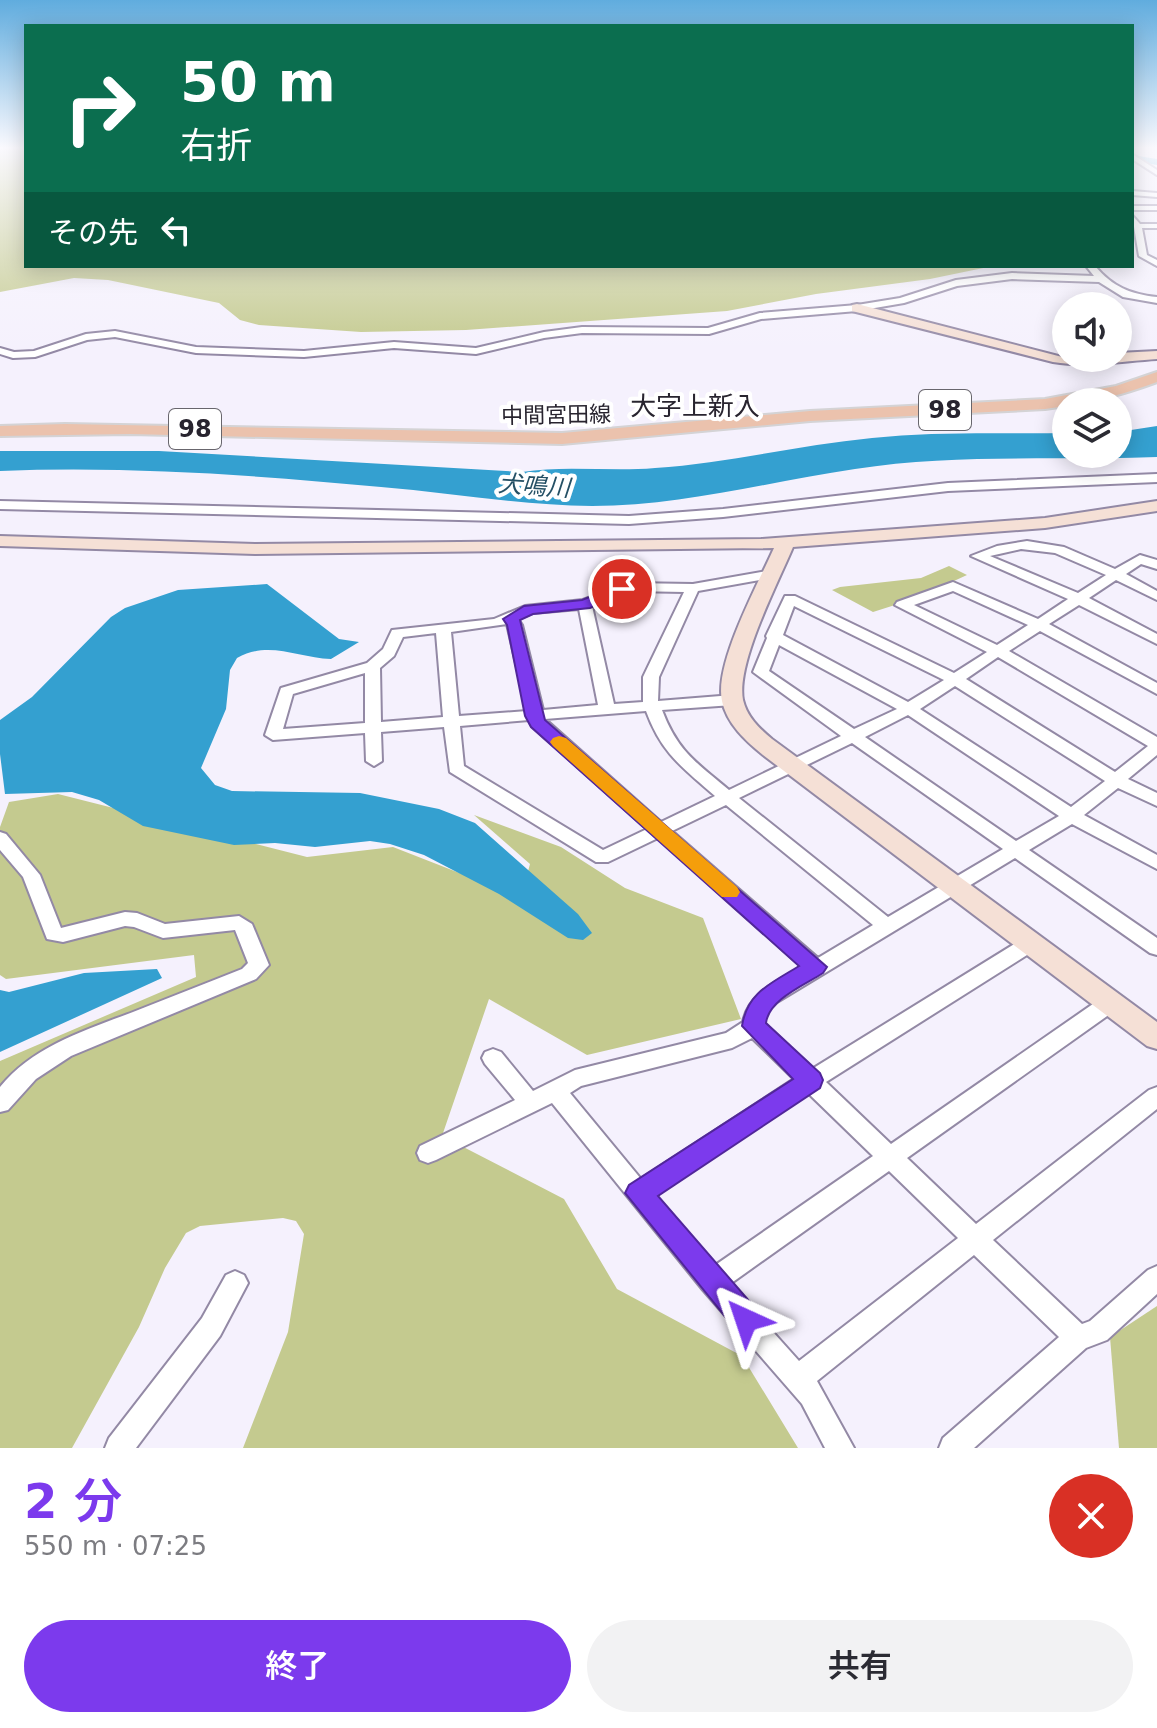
<!DOCTYPE html>
<html lang="ja">
<head>
<meta charset="utf-8">
<style>
	:root { --surface:#fff; --page:#f2f2f3; --text:#2b2b33; --muted:#7c7c81; --accent:#7c3aed }
	body { margin:0; font-family:"DejaVu Sans","Noto Sans JP",sans-serif; background:var(--page); color:var(--text); height:100vh; display:flex; flex-direction:column; font-size:30px; white-space:nowrap }
	* { box-sizing:border-box; margin:0 }
	p { font-size:26px; color:var(--muted) }
	.icon { flex:none; width:44px; height:44px; fill:none; stroke:currentColor; stroke-width:2; stroke-linecap:round; stroke-linejoin:round }
	.map { position:relative; height:1448px; overflow:hidden }
	.drawer { display:flex; flex-direction:column; background:var(--surface); flex:1 }
	.drawer>* { flex:none }
	.guide { position:absolute; left:24px; top:24px; width:1110px; height:244px; border-radius:0px; box-shadow:0 4px 20px #0003; background:#0b6e4f; color:#fff; overflow:hidden }
	.buttons { position:absolute; left:1052px; top:292px; display:grid; gap:16px }
	.buttons a { display:grid; place-items:center; width:80px; height:80px; border-radius:50%; background:var(--surface); box-shadow:0 4px 20px #0003; font-size:40px }
	.pin { position:absolute; display:grid; place-items:center; width:68px; height:68px; color:#fff; margin:-34px; border:4px solid #fff; border-radius:50%; box-shadow:0 2px 8px #0007 }
	.me { position:absolute; width:88px; margin:-44px; rotate:318deg; stroke-linejoin:round; filter:drop-shadow(0 0 6px #0008) }
	.turn { display:flex; align-items:center; gap:28px; height:168px; padding:0 24px; font-size:36px }
	.turn .icon { width:104px; height:104px; stroke-width:2.5 }
	.turn b { display:block; font-size:56px; line-height:68px }
	.then { display:flex; align-items:center; height:76px; padding:0 24px; background:#0003; gap:16px; font-size:30px }
	.round { display:grid; place-items:center; flex:none; width:84px; height:84px; border-radius:42px; background:var(--page) }
	.summary { display:flex; align-items:center; justify-content:space-between; height:136px; padding:0 24px }
	h1 { font-size:48px; font-weight:600; line-height:60px; color:var(--accent) }
	.cta { display:flex; gap:16px; margin-top:auto; padding:16px 24px }
	.cta a { flex:1; height:92px; border-radius:48px; background:var(--accent); color:#fff; font-size:32px; font-weight:600; line-height:92px; text-align:center }
	.cta a+a { background:var(--page); color:var(--text) }
	.map>svg:first-child { display:block }
	.green { fill:#c4ca8f }
	.water { fill:#34a0d0 }
	.lines { fill:none; stroke-linecap:round; stroke-linejoin:round }
	.river { fill:#34a0d0; fill-rule:evenodd }
	.street-casing { stroke:#9389a5; stroke-width:4 }
	.secondary-casing { stroke:#9389a5; stroke-width:4 }
	.primary-casing { stroke:#d4d3d5; stroke-width:4 }
	.street { fill:#fff; fill-rule:evenodd }
	.secondary { fill:#f5e0d6; fill-rule:evenodd }
	.primary { fill:#ebc2ad; fill-rule:evenodd }
	.route { fill:#7c3aed; stroke:#51269a; stroke-width:2 }
	.slow { fill:#f59e0b }
	.labels { text-anchor:middle; dominant-baseline:central; stroke-width:8; stroke-linejoin:round; paint-order:stroke }
	.far-street-label { font-size:22px; fill:#28242f; stroke:#fff }
	.shield { fill:#fff; stroke:#68666d; stroke-width:2 }
	.shield-label { font-size:24px; font-weight:bold; fill:#28242f }
	.far-water-label { font-size:24px; font-style:italic; fill:#255065; stroke:#fff }
	.far-quarter-label { font-size:26px; fill:#28242f; stroke:#fff }
</style>
</head>
<body>
<div class="map">
<svg width="1157" height="1448" viewBox="0 0 1157 1448">
	<rect width="100%" height="100%" fill="#f5f1fd"/>
	<!-- green -->
	<g class="green">
		<path d="M0,149h26v117h967l-63,13 -114,15 -89,17 -261,19 -105,2 -102,-7 -19,-5 -21,-17 -111,-23 -34,-2 -74,14z"/>
		<path d="M949,566l18,9 -50,23 -44,14 -41,-22 8,-3 81,-9z"/>
		<path d="M58,794l249,63 86,-10 128,50 9,-33 -56,-49 87,32 64,41 78,30 38,101 -154,36 -98,-56 -47,137 122,63 53,90 125,67 56,92h-555l45,-116 16,-98 -8,-13 -13,-3 -83,8 -14,7 -21,35 -26,59 -67,121h-72v-387l196,-84 -2,-22 -188,24 -6,-4v-148l9,-25z"/>
		<path d="M1157,1306v142h-38l-9,-111z"/>
	</g>
	<!-- water -->
	<g class="water">
		<path d="M1157,426v31c-101,4 -202,-4 -302,12 -88,13 -174,37 -263,37 -71,-1 -141,-13 -211,-19 -126,-12 -254,-21 -381,-16v-20h159l363,21c43,-7 89,0 133,-4 73,-5 144,-23 217,-30 64,-7 130,-4 194,-5v21h52v-22z"/>
		<path d="M267,584l72,55 20,3 -28,17c-33,-1 -62,-19 -94,-1l-7,12 -4,39 -25,59 14,17 17,6 128,2 79,16 36,14 103,91 14,19 -9,7 -15,-2 -69,-44 -75,-39 -34,-11 -20,-3 -55,6 -40,-4 -41,2 -91,-19 -44,-26 -27,-8 -67,2 -5,-40v-34l32,-23 79,-80 14,-9 53,-18z"/>
		<path d="M157,969l5,9 -162,74v-62l9,2 75,-19z"/>
	</g>
	<g class="lines">
		<!-- river -->
		<path class="river" d="M1132,155l25,4v6l-25,-4z"/>
		<!-- street casing -->
		<g class="street-casing">
			<g id="street">
				<path d="M1132,154l25,16v5l-25,-16z"/>
				<path d="M1132,191l25,2v4l-25,-2z"/>
				<rect x="1132" y="206" width="25" height="4"/>
				<path d="M1132,215l8,9h17v4h-15l5,27 10,5v6l-18,-10z"/>
				<path d="M1086,266h9c18,21 35,28 62,31v6l-34,-6 -24,-15 -87,-3 -55,7 -53,17 -47,8 -96,8 -52,15 -127,-1 -38,5 -68,16 -82,-6 -90,9 -108,-4 -81,-16 -28,3 -52,17 -22,1 -13,-4v-6l14,4 20,-1 52,-17 29,-3 81,16 108,4 90,-9 82,6 68,-16 38,-5 126,1 52,-15 97,-8 43,-7 56,-18 56,-7 82,3z"/>
				<path d="M1157,474v8l-209,9 -225,26 -94,7 -629,-15v-8l629,15 94,-7 225,-26z"/>
				<path d="M1027,541l37,6 51,22 25,-14 17,5v9l-16,-5 -15,10 31,17v9l-41,-20 -27,18 68,36v10l-78,-39 -30,19 108,59v11l-117,-63 -31,20 148,86v18l-29,24 29,14v13l-39,-18 -34,27 73,40v14l-85,-45 -43,26 128,88v17l-7,-2 -135,-95 -238,144 -11,10 -2,11 48,46 212,-131 7,-2 7,2 3,5 -3,5 -212,134 65,62 212,-147 7,-2 7,2 3,6 -3,6 -210,149 69,66 173,-134 8,-3v22l-164,131 89,84 8,-3 58,-51 9,-4v28l-50,46 -21,8 -112,100h-35l4,-10 116,-101 -85,-82 -157,126 37,67h-29l-23,-44 -99,-114 -151,-187 -116,57 -8,3 -8,-3 -3,-7 3,-7 95,-46 -30,-36 -3,-6 3,-6 8,-3 8,3 32,39 42,-21 151,-37 17,-11c6,-30 35,-41 59,-55l-144,-129 -50,24h-12l-146,-90 -6,-45 -63,5 1,29 -8,5 -8,-5 -1,-28 -92,7 -8,-5 16,-47 86,-25 16,-14 9,-19 102,-11 31,-13 58,-6 46,-17 64,1 79,-14 5,1v6l-79,14 -39,86 -1,24 75,-6 8,5 -8,5 -71,5c16,42 34,52 67,80l112,-54 -88,-64 14,-34 -1,-2 19,-40h10l159,77 33,-21 -92,-47 2,-3 56,-20 85,37 30,-20 -97,-43 26,-10zM1021,549l34,4 51,22 -28,18 -88,-37zM631,591l53,1 -41,85v25l-29,2 -22,-98zM953,591l75,34 -31,20 -83,-40zM794,606l150,74 -36,22 -125,-67zM579,609l19,96 -55,5 -21,-85 -4,-6 15,-6zM507,624l20,87 -68,5 -8,-84zM436,633l7,84 -62,5 -1,-54 14,-12 9,-19zM779,645l118,64 -43,20 -85,-58zM998,657l150,89 -33,26 -149,-93zM365,673v50l-82,6 10,-35zM955,686l150,95 -34,26 -151,-98zM646,711c16,43 36,56 69,85l-54,26 -116,-103zM908,715l151,101 -43,25 -151,-104zM529,720l3,6 115,103 -44,21 -139,-84 -4,-40zM852,743l151,106 -115,68 -149,-119zM726,805l147,120 -55,33 -146,-127zM752,1038l42,41 -153,100 -71,-86 11,-7 151,-38zM808,1093l65,63 -159,110 -59,-71zM889,1171l69,67 -159,123 -69,-77z"/>
				<path d="M0,832l6,2 34,41 21,53 64,-16 12,1 28,11 74,-8 13,8 17,41 -13,14 -185,77 -35,23 -28,31 -8,2v-25c33,-41 86,-57 133,-75 36,-14 73,-29 109,-43l6,-6 -13,-33 -72,8 -29,-11 -9,-1 -62,16 -16,-3 -24,-62 -23,-27z"/>
				<path d="M235,1271l9,4 4,8 -28,53 -84,112h-31l4,-10 93,-120 24,-43z"/>
			</g>
		</g>
		<!-- secondary casing -->
		<g class="secondary-casing">
			<g id="secondary">
				<path d="M857,304l209,54h52v-5l39,-2v8c-35,2 -69,9 -104,3l-201,-51v-6z"/>
				<path d="M1157,501v10l-112,17 -252,19c-15,36 -57,116 -50,153 4,17 16,28 29,39l385,283v27l-10,-3 -384,-291c-17,-14 -36,-31 -41,-54 -8,-37 36,-117 52,-153l-519,6 -255,-8v-10l255,8 506,-5 284,-21z"/>
			</g>
		</g>
		<!-- primary casing -->
		<g class="primary-casing">
			<path id="primary" d="M1157,372v10c-30,11 -59,20 -91,20v4l-21,3 -235,12 -248,23 -432,-10 -130,2v-10l65,-2 497,9 248,-22 235,-12 71,-13z"/>
		</g>
		<!-- street -->
		<use href="#street" class="street"/>
		<!-- secondary -->
		<use href="#secondary" class="secondary"/>
		<!-- primary -->
		<use href="#primary" class="primary"/>
	</g>
	<!-- sky -->
	<linearGradient id="sky" x2="0" y2="1"><stop stop-color="#60acde"/><stop offset="0.42" stop-color="#faf9fe"/><stop offset="1" stop-color="#faf9fe" stop-opacity="0"/></linearGradient>
	<rect width="1157" height="352" fill="url(#sky)"/>
	<!-- route -->
	<path class="route" d="M622,584l8,5 -2,4 -38,15 -57,6 -13,6 25,100 282,247 -4,6c-18,12 -54,26 -57,50l54,50 3,7 -3,8 -162,108 99,114 4,10 -4,10 -11,4 -10,-4 -111,-137 4,-8 164,-106 -51,-53c5,-34 30,-43 57,-60l-268,-239 -6,-11 -18,-91 -4,-6 21,-13 58,-6z"/>
	<!-- slow -->
	<path class="slow" d="M559,736l7,2 171,149 3,5 -3,5h-15l-169,-151 -3,-4 3,-4z"/>
	<g class="labels">
		<!-- far-street labels -->
		<g class="far-street-label">
			<text transform="translate(556 415) rotate(-1)">中間宮田線</text>
		</g>
		<!-- shield labels -->
		<g class="shield">
			<rect x="919" y="390" width="52" height="40" rx="6"/>
			<rect x="169" y="409" width="52" height="40" rx="6"/>
		</g>
		<g class="shield-label">
			<text x="945" y="410">98</text>
			<text x="195" y="429">98</text>
		</g>
		<!-- far-water labels -->
		<g class="far-water-label">
			<text transform="translate(534 486) rotate(4)">犬鳴川</text>
		</g>
		<!-- far-quarter labels -->
		<g class="far-quarter-label">
			<text x="695" y="406">大字上新入</text>
		</g>
	</g>
</svg>
<div class="buttons">
<a><svg class="icon" aria-label="sound" viewBox="0 0 24 24"><path d="M4 9h4l5-4v14l-5-4H4zM17 9q2 3 0 6"/></svg></a>
<a><svg class="icon" aria-label="layers" viewBox="0 0 24 24"><path d="M12 4l9 5-9 5-9-5zM3 14l9 5 9-5"/></svg></a>
</div>
<div class="pin" style="left:622px;top:589px;background:#d93025"><svg class="icon" aria-label="arrive" viewBox="0 0 24 24"><path d="M6 21V4h12l-3 4 3 4H6"/></svg></div>
<svg class="me" style="left:746px;top:1320px" viewBox="-20 -20 40 40"><path d="M0-17L14 15 0 8-14 15z" fill="#7c3aed" stroke="#fff" stroke-width="4"/></svg>
<div class="guide">
<div class="turn"><svg class="icon" aria-label="right" viewBox="0 0 24 24"><path d="M7 20v-9h11M14 6l5 5-5 5"/></svg><div><b>50 m</b>右折</div></div>
<div class="then">その先<svg class="icon" aria-label="left" viewBox="0 0 24 24"><path d="M17 20v-9H6M10 6l-5 5 5 5"/></svg></div>
</div>
</div>
<section class="drawer">
<div class="summary"><div><h1>2 分</h1><p>550 m · 07:25</p></div><a class="round" style="background:#d93025;color:#fff"><svg class="icon" aria-label="close" viewBox="0 0 24 24"><path d="M6 6l12 12M18 6L6 18"/></svg></a></div>
<div class="cta"><a>終了</a><a>共有</a></div>
</section>
</body>
</html>
